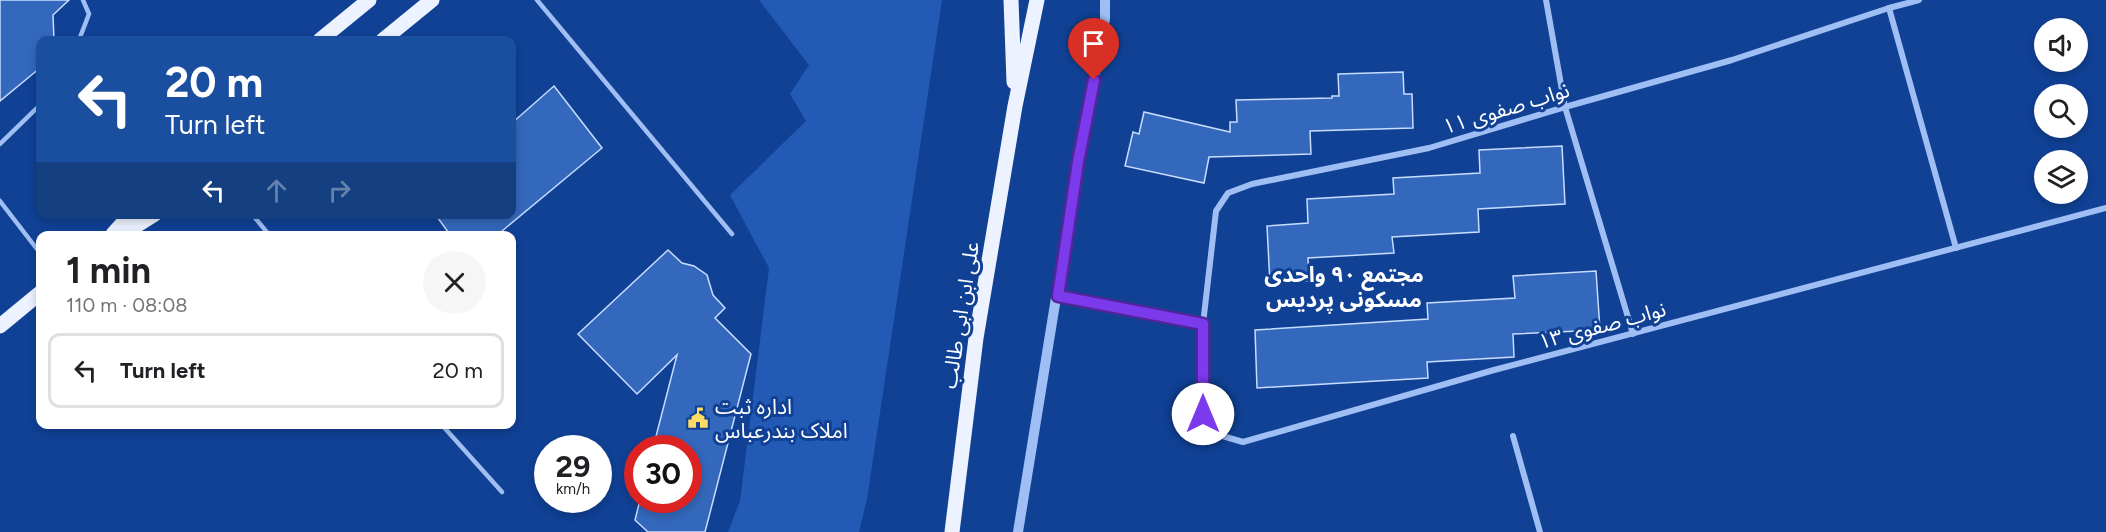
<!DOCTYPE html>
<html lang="en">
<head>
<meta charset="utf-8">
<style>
	:root { --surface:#fff; --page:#f6f6f6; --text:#202124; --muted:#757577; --line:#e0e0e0 }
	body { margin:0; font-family:Figtree,"Noto Sans Arabic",sans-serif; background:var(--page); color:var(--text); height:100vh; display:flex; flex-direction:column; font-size:22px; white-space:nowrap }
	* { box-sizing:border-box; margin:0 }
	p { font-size:20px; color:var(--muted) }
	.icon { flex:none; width:33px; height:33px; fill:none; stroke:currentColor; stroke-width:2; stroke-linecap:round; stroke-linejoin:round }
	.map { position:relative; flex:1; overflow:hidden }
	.drawer { position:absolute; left:36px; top:231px; width:480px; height:198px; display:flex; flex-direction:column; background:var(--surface); border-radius:12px; box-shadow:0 3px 9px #0003 }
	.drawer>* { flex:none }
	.hud { position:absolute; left:36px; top:36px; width:480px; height:183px; border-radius:12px; box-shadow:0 3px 9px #0003; background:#1a4fa0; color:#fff; overflow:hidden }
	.tools { position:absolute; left:2034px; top:18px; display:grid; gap:12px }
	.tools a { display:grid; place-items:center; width:54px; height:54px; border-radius:50%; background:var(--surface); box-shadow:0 3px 9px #0003; font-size:30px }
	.speed { position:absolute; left:534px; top:435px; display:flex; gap:12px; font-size:30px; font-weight:700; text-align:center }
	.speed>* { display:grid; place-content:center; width:78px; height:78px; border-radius:50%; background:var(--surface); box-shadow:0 3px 9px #0003; line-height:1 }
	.speed small { font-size:15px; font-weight:400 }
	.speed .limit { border:9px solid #d22; background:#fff; color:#111 }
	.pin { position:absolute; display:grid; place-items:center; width:51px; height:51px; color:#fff; margin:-62px -26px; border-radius:50% 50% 50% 0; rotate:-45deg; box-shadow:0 0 6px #0007 }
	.pin .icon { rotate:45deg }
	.me { position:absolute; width:66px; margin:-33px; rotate:0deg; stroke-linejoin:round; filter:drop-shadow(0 0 4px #0008) }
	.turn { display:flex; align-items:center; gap:21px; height:126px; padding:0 30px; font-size:27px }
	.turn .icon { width:78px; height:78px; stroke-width:2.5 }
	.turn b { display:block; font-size:42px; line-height:51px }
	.lanes { display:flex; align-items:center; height:57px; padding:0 30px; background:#0003; justify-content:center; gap:30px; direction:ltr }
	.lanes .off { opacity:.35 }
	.round { display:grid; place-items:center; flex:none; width:63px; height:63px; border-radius:32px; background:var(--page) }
	.head { display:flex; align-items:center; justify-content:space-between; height:102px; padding:0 30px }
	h1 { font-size:36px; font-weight:700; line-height:45px }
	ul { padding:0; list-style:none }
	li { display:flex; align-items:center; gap:18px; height:75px; margin:0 12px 9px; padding:0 18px; border:3px solid var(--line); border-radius:12px }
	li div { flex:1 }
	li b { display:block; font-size:22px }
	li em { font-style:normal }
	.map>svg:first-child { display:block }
	.green { fill:#225ab5 }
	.building { fill:#3468bc; stroke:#c7dcfe; stroke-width:1.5 }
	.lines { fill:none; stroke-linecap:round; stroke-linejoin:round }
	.service { stroke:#9fbff4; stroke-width:4.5 }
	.minor { stroke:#9fbff4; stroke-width:6 }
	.tertiary { stroke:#9fbff4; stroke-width:10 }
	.primary { stroke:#ecf2ff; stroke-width:15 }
	.route-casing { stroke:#51269a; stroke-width:15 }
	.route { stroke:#7c3aed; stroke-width:10 }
	.labels { text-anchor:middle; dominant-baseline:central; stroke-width:6; stroke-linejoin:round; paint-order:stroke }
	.street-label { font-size:21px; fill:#fff; stroke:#104195 }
	.poi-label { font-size:21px; fill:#fff; stroke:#104195; text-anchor:start }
	.neighbourhood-label { font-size:22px; font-weight:bold; fill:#fff; stroke:#104195 }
</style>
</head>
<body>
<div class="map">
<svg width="2106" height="532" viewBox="0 0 2106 532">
	<rect width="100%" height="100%" fill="#104195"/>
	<!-- green -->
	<path class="green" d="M759,0h183l-75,499 -8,33h-131l12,-31 29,-233 -39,-73 76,-74 -16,-27 19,-29z"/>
	<!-- building -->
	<g class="building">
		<path d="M0,0h69l-16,15 1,25h-14v28l-40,33z"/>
		<path d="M1403,72l1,22h8l1,34 -103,3 1,23 -102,3 -5,26 -79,-17 8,-34 6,2 5,-22 86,20v-10h7l-1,-22 96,-2v-2h7l-1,-22z"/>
		<path d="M554,86l48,62 -106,88h-45l-16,-22h77v-91z"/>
		<path d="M1562,146l3,58 -87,5 1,23 -87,5 2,16 -86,5 1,23 -39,3 -3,-58 41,-3 -1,-24 87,-5 -1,-16 87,-5 -1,-23z"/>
		<path d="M668,250l14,13 12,3 13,9 6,20 12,13 -10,10 36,36 -46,178h-57l-13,-12 5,-20h48v-52h-35l24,-93 -40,39 -59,-60z"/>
		<path d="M1596,271l4,59 -87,4 1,23 -87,5 1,16 -171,10 -2,-58 173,-11 -1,-16 88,-5 -2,-22z"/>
	</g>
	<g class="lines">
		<!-- service -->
		<g class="service">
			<path d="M537,0l195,234"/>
			<path d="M79,40l10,-26 -6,-14"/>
			<path d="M0,144l40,-39"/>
			<path d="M0,201l40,52"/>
			<path d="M252,214l18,22"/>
			<path d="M441,424l61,68"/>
		</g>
		<!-- minor -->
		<g class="minor">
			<path d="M1546,0l19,107 68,227"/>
			<path d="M1919,0l-30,8 -157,52 -167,47 -136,41 -177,36 -24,9 -12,18 -13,113v90l16,21 24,7 251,-72 612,-162"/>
			<path d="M1889,8l67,240"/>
			<path d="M1058,296l145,28"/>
			<path d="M1513,436l27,96"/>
		</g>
		<!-- tertiary -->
		<path class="tertiary" d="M1018,532l60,-370 27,-143v-19"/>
		<!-- primary -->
		<g class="primary">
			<path d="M1011,0l3,82"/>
			<path d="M320,40l49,-40"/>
			<path d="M383,40l49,-40"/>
			<path d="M113,234l18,-20"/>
			<path d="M120,236l35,-22"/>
			<path d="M0,326l40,-33"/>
			<path d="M952,532l24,-194 39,-232 22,-106"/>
		</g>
	</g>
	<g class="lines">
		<!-- route casing -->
		<g class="route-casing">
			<path id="route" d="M1094,80l-16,82 -20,134 145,28v90"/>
		</g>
		<!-- route -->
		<use href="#route" class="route"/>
	</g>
	<!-- icons -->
	<defs>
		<g id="civic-bare" transform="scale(1.62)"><path d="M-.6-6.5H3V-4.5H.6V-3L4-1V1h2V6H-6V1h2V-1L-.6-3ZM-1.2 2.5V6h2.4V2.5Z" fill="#ffdd62" stroke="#104195" stroke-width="2.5" paint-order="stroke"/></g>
	</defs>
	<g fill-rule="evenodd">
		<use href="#civic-bare" x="698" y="418"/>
	</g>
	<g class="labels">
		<!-- street labels -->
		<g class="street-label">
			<text transform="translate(1506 108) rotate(-17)">نواب صفوی ۱۱</text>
			<text transform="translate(960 315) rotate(-81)">علی ابن ابی طالب</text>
			<text transform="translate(1602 325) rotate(-15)">نواب صفوی ۱۳</text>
		</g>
		<!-- poi labels -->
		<g class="poi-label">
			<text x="715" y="406">اداره ثبت<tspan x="715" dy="24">املاک بندرعباس</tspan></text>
		</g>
		<!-- neighbourhood labels -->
		<g class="neighbourhood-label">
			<text x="1344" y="274">مجتمع ٩٠ واحدی<tspan x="1344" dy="25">مسکونی پردیس</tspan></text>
		</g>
	</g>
</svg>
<div class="tools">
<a><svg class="icon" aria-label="sound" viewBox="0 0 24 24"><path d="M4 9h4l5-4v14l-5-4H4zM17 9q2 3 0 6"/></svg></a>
<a><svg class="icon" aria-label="search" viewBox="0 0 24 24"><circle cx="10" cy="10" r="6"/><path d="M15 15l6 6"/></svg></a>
<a><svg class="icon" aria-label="layers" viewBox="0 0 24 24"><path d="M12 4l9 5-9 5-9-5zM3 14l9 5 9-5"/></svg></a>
</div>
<div class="speed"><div>29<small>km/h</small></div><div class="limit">30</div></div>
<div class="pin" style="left:1094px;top:80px;background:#d93025"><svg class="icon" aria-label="arrive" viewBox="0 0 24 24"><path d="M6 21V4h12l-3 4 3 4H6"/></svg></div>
<svg class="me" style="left:1203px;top:414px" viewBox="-20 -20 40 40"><circle r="19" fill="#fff"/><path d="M0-13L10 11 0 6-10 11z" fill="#7c3aed"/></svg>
<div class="hud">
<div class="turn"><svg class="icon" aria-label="left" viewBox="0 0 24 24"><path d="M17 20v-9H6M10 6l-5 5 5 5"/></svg><div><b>20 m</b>Turn left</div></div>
<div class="lanes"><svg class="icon" aria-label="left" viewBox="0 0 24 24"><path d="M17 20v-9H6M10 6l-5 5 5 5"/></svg><svg class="icon off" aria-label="ahead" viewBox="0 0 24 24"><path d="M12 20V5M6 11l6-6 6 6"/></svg><svg class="icon off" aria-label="right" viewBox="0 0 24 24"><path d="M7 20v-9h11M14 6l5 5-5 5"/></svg></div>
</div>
<section class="drawer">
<div class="head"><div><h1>1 min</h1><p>110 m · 08:08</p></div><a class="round"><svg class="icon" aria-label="close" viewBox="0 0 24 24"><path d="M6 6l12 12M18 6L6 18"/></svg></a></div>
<ul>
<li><svg class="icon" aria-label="left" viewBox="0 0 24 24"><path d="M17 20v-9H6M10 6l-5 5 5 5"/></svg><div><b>Turn left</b></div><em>20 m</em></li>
</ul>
</section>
</div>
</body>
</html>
